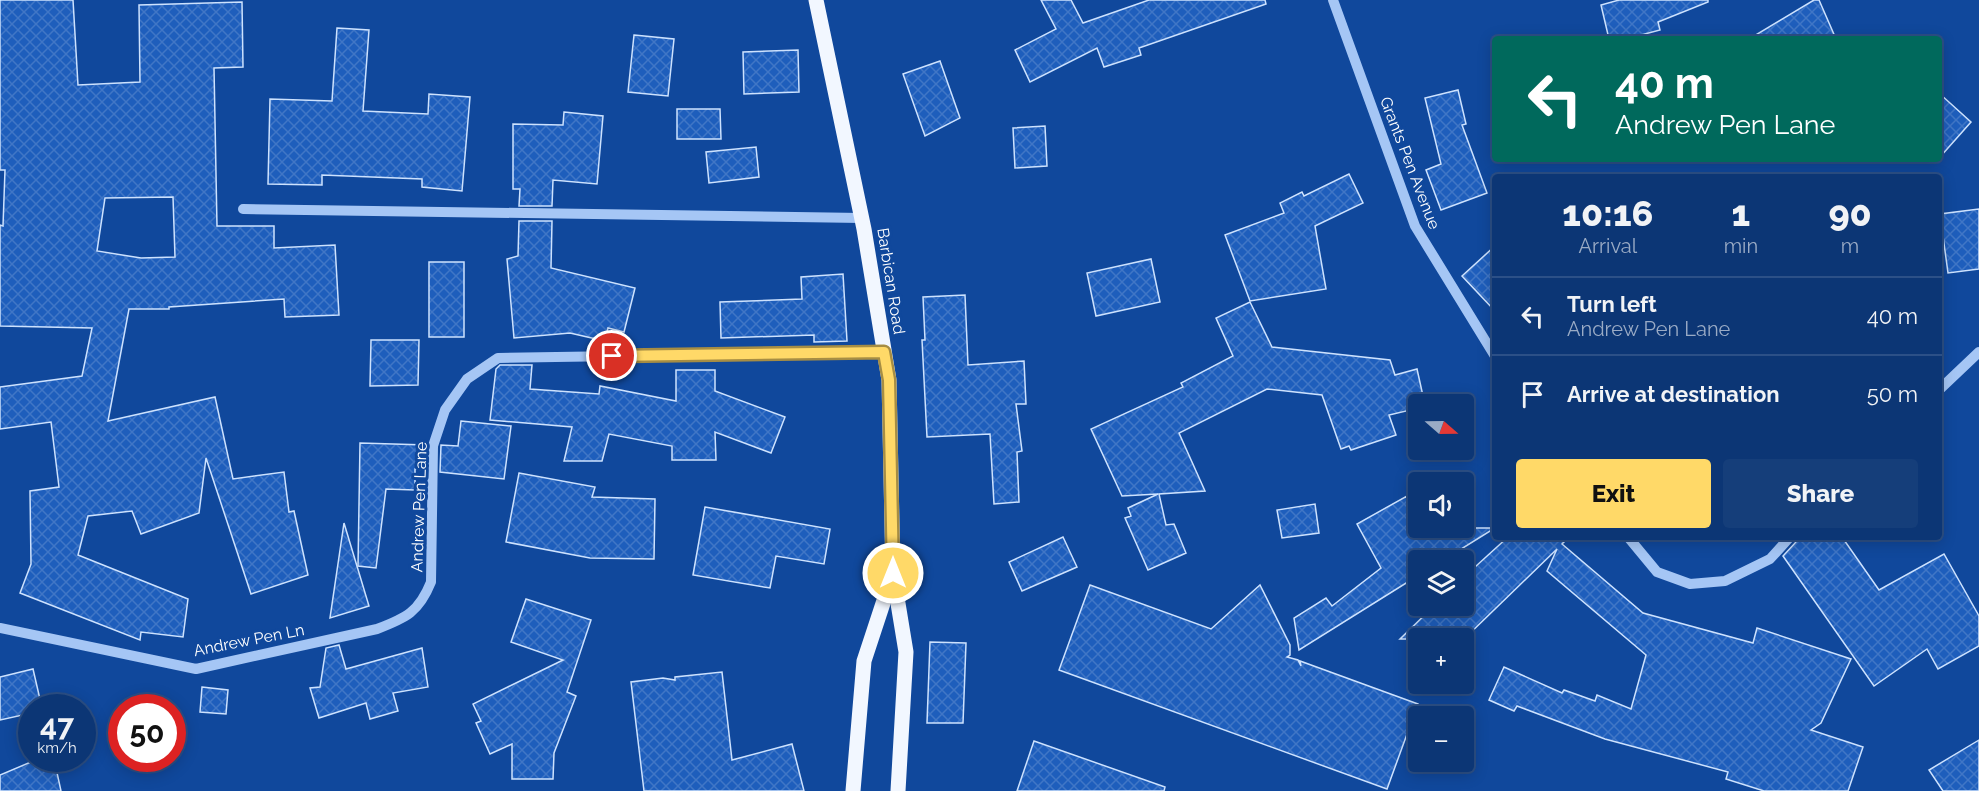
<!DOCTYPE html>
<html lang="en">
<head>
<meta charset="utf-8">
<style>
	:root { --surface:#0c3675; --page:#153e7a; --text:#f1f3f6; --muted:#9aabc5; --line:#2c5087; --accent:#ffd968 }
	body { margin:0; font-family:Raleway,sans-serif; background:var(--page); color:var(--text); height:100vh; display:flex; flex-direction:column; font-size:22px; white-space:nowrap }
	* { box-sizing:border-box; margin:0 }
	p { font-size:20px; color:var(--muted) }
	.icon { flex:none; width:33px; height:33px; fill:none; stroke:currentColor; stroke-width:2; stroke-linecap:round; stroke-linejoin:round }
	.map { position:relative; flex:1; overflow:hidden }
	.sheet { position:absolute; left:1492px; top:174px; width:450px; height:366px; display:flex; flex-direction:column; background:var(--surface); border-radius:6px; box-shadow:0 3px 15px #0003,0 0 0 2px var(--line) }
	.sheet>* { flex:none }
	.banner { position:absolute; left:1492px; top:36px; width:450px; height:126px; border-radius:6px; box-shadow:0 3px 15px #0003,0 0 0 2px var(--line); background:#00695c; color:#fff; overflow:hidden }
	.needle { width:39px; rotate:110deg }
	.buttons { position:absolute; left:1408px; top:394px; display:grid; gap:12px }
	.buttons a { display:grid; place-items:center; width:66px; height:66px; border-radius:6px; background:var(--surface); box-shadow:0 3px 15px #0003,0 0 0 2px var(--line); font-size:30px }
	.speed { position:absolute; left:18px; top:694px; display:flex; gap:12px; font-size:30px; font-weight:700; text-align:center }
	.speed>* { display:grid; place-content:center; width:78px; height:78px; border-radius:50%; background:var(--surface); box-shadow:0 3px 15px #0003,0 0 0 2px var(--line); line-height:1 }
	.speed small { font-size:15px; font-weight:400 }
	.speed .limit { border:9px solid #d22; background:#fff; color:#111 }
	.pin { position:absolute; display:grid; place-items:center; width:51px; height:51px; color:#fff; margin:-26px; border:3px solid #fff; border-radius:50%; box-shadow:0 2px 6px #0007 }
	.me { position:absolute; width:66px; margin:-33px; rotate:0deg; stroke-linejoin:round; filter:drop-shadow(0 0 4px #0008) }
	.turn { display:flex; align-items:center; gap:21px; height:126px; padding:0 24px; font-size:27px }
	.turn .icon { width:78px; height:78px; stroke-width:2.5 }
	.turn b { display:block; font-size:42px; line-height:51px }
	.eta { display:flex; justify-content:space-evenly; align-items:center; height:102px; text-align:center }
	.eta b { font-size:36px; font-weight:800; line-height:42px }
	.action { display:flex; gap:12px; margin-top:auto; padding:12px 24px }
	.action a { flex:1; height:69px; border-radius:6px; background:var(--accent); color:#111; font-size:24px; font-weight:800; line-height:69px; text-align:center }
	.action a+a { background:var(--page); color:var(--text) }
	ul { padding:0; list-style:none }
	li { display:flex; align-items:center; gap:18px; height:78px; padding:0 24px; border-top:2px solid var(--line) }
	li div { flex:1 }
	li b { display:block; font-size:22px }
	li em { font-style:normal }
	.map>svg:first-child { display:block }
	.building { fill:url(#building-cross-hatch); stroke:#cde2fe; stroke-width:1.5; fill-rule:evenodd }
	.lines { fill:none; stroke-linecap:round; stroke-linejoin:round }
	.minor { stroke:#a5c6f5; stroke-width:10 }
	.major { stroke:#f2f7ff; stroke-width:15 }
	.route-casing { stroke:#a68d44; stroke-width:15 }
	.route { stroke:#ffd968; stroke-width:10 }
	.labels { text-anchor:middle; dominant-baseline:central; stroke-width:6; stroke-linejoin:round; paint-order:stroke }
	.street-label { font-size:16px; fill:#fff; stroke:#10489c }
</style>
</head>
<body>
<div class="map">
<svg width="1979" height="791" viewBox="0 0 1979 791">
	<defs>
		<pattern id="building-cross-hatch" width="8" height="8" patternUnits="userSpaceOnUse" patternTransform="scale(1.5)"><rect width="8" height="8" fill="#1e5ebc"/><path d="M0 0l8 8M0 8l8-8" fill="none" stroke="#4076c6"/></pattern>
	</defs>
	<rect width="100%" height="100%" fill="#10489c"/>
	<!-- building -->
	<g class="building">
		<path d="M0,0h73l5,85 62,-3 -1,-77 103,-3 1,65 -29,1 3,158h57v22l61,-3 4,70 -54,2 -1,-18 -115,8v2h-40l-21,112 107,-24 18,82 51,-7 5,40 5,-1 14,64 -57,19 -45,-136 -7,55 -58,21 -9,-23 -44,5 -10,39 110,44 -5,38 -42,-5 -1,8 -120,-47 11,-29 -1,-73 29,-4 -8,-65 -51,7v-42l82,-11 10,-48 -92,-2v-101l3,1 2,-56h-5zM173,197l2,60 -34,1 -44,-7 8,-53z"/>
		<path d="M1041,0h30l12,23 66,-23h116l1,4 -127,44 2,7 -37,12 -7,-19 -67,34 -15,-32 41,-21z"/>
		<path d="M1619,0h89v2l-50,20 2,8 -34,9h-17l-8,-34z"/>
		<path d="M1814,0h5l17,39h-87z"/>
		<path d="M337,28l32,2 -6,81 65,3 1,-20 41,3 -8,94 -40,-4v-8l-100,-4v10l-54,-1 2,-85 62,2z"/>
		<path d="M634,35l40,4 -6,57 -40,-4z"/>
		<path d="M798,50l1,42 -55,2 -1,-42z"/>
		<path d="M940,61l20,57 -35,18 -22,-62z"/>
		<path d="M1458,90l8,34 -4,1 25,68 -46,17 -15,-40 15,-6 -16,-66z"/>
		<path d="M1940,94l31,28 -31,35z"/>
		<path d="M677,109h43l1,30h-44z"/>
		<path d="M564,112l39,4 -6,68 -44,-4 -1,26h-33l1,-17h-7v-65l50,1z"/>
		<path d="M1045,126l2,40 -32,2 -2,-40z"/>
		<path d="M756,147l3,30 -50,6 -3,-31z"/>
		<path d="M1349,174l14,29 -48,23 11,63 -76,12 -25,-66 59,-22 -4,-10 22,-11 2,4z"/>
		<path d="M1979,209v60l-31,4 -8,-59z"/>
		<path d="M519,221h33l-1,47 84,20 -11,44 -16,-4 -3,13 -35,-8 -56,5 -7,-79 11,-3z"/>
		<path d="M1496,245v67l-34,-36z"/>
		<path d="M1151,259l9,43 -64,14 -9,-43z"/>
		<rect x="429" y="262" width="35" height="75"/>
		<path d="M843,274l4,67 -33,1v-7l-93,3 -1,-36 82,-3 -1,-22z"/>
		<path d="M965,295l3,70 56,-4 2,43h-10l6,47 -5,1 2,50 -25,2 -4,-70 -63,3 -5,-97h3l-2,-43z"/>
		<path d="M1250,302l22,45 118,13 5,15 22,-6 8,36h-6v3l-30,7 7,20 -45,15 -2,-4 -8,3 -19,-54 -55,-6 -88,44 26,58 -46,3 7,31 8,-1 12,29 -38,17 -23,-52 6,-2 -3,-8 30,-14 -36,2 -31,-67 92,-42 -2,-4 52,-27 -17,-38z"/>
		<path d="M371,340h48l-1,45 -48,1z"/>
		<path d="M500,365h32l-2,24 69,5 1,-8 76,15v-31h39v21l70,26 -14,36 -56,-21 1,28h-44v-14l-63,-12 -7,27h-38l8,-34 -82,-7 6,-51z"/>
		<path d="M461,421l50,5 -7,53 -64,-7 1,-27 17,1z"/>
		<path d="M360,443l66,2 -1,25 -10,-1v21l-29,-1 -10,79 -18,-2z"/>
		<path d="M519,473l76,14 -3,10 63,2 -1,60 -64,-1 -84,-16z"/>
		<path d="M1407,496l12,23v9h76l-53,33h-23v14l-120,75 -5,-32 32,-20 6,8 49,-38 -24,-44z"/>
		<path d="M1315,504l4,29 -37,5 -5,-28z"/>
		<path d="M705,507l125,22 -6,35 -48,-8 -6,32 -77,-13z"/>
		<path d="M344,523l25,83 -39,12z"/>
		<path d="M1063,537l14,30 -55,24 -13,-29z"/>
		<path d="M1508,537h61l-7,7 81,69 110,30 4,-15 94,31 -30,64 -10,7 52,17 -15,44h-84l-38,-12 2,-7 -123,-33 -88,-33 -3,5 -25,-11 15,-33 58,26 2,-3 31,11 2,-6 34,14 15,-54 -99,-84 10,-22 -93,90h-64l34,-33h30v-29z"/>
		<path d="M1797,537h45l37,53 65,-36 35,62v30l-41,23 -11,-20 -53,37 -91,-130 13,-14z"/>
		<path d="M1090,585l121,44 49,-44 30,60v10l-3,2 11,3 3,6 -1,-5 118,43 -31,85 -328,-119z"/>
		<path d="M526,599l65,21 -24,72 9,4 -22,57 -1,26h-41v-35l-22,10 -14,-31 5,-2 -8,-17 90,-44 -52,-18z"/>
		<path d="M930,642l36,1 -3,80h-36z"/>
		<path d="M339,645l7,24 76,-21 6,39 -35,6 5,18 -28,8 -4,-16 -47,15 -9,-30 10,-1 6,-39z"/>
		<path d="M33,669l9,39h-10v5l-32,7v-43z"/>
		<path d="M722,672l10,88 60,-16 12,47h-160l-13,-109 32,-4 12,2v-3z"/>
		<path d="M202,687l26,3 -2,24 -26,-2z"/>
		<path d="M1979,740v51h-36l-14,-21z"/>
		<path d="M1034,741l131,46 -1,4h-147z"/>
		<path d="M38,759h16l7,32h-61v-16z"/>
	</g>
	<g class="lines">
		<!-- minor -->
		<g class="minor">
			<path d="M1333,0l82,226 81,132"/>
			<path d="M243,209l619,9"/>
			<path d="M1940,389l39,-37"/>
			<path d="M1628,537l29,35 33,12 35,-3 45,-22 20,-22"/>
			<path d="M0,628l196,41 181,-40c29,-11 42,-17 54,-47l2,-136 12,-36 22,-31 31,-21 386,-6"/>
		</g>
		<!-- major -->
		<g class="major">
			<path d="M816,0l48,229 25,151 4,193 13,79 -8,139"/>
			<path d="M853,791l11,-130 28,-85"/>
		</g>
	</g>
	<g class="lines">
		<!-- route casing -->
		<g class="route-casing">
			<path id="route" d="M612,356l272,-4 5,28 4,193"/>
		</g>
		<!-- route -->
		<use href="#route" class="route"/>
	</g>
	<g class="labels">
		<!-- street labels -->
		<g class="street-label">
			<text transform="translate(1410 163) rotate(69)">Grants Pen Avenue</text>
			<text transform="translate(891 281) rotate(81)">Barbican Road</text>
			<text transform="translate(419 507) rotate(-88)">Andrew Pen Lane</text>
			<text transform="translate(249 640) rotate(-11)">Andrew Pen Ln</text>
		</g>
	</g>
</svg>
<div class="buttons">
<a><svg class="needle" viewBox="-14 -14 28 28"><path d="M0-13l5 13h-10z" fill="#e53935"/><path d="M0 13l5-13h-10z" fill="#9aabc5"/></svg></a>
<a><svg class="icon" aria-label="sound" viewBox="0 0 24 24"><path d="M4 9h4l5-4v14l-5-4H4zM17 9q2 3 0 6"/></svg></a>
<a><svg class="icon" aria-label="layers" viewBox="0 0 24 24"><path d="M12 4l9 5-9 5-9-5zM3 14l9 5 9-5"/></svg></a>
<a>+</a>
<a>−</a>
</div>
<div class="speed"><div>47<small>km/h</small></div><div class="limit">50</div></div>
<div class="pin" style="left:612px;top:356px;background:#d93025"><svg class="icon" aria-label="arrive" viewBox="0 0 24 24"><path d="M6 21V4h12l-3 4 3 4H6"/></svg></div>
<svg class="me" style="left:893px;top:573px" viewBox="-20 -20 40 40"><circle r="17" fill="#ffd968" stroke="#fff" stroke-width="3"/><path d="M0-11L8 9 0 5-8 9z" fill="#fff"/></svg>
<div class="banner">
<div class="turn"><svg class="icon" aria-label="left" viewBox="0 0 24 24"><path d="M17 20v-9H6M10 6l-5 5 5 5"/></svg><div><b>40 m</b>Andrew Pen Lane</div></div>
</div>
<section class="sheet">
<div class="eta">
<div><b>10:16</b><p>Arrival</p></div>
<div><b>1</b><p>min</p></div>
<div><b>90</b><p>m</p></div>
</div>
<ul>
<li><svg class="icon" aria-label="left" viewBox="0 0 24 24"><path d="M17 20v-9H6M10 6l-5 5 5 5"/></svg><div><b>Turn left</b><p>Andrew Pen Lane</p></div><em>40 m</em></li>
<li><svg class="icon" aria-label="arrive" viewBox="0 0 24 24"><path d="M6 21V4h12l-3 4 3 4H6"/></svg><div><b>Arrive at destination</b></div><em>50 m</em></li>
</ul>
<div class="action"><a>Exit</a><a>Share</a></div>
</section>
</div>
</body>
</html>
